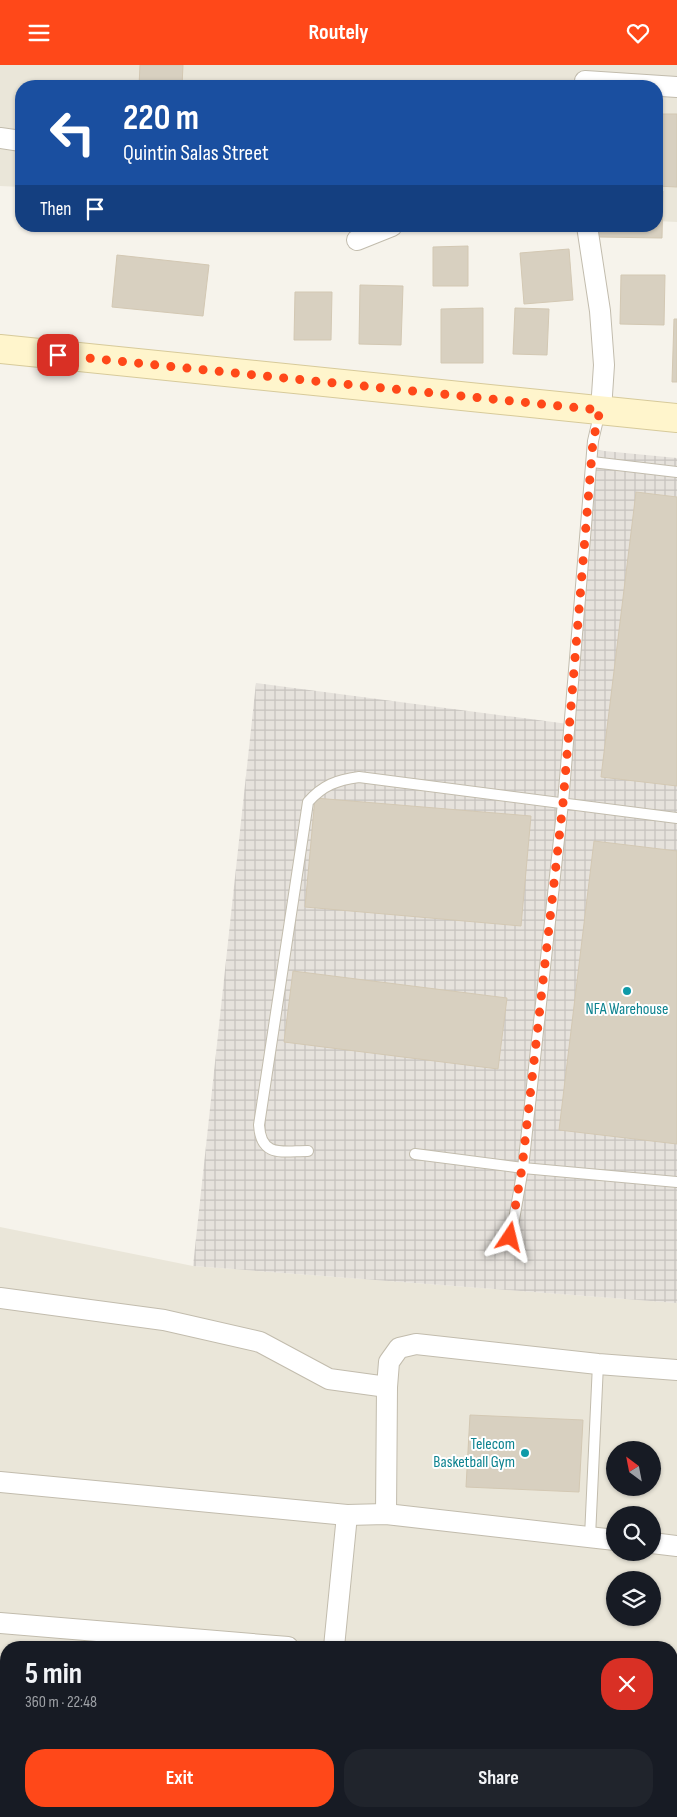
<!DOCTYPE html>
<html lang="en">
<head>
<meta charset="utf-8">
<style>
	:root { --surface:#171b24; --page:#20242c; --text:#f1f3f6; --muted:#9ea1a6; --accent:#ff4819 }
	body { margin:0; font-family:"Sofia Sans Condensed",sans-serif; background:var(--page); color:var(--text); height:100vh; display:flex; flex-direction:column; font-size:19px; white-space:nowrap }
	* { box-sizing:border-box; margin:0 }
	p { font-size:16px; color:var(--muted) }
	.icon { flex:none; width:28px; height:28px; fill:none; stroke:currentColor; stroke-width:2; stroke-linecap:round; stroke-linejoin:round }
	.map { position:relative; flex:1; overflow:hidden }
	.panel { position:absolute; left:0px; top:1576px; width:678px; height:176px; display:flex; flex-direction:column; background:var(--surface); border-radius:20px 20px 0 0; box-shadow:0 1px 4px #0004 }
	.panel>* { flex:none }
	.hud { position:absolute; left:15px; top:15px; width:648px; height:152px; border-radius:20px; box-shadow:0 1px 4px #0004; background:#1a4fa0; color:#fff; overflow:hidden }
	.needle { width:32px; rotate:328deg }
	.buttons { position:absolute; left:606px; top:1376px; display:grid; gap:10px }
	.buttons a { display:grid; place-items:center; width:55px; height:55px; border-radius:50%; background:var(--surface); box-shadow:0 1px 4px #0004; font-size:25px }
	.pin { position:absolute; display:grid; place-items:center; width:42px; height:42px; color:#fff; margin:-21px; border-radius:10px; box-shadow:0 2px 8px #0006 }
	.me { position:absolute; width:55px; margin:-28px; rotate:10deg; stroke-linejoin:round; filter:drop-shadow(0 0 4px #0008) }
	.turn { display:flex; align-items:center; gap:18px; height:105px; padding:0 25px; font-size:22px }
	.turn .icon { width:65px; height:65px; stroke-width:2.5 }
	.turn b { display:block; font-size:35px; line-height:42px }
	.then { display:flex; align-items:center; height:48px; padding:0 25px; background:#0003; gap:10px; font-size:19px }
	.round { display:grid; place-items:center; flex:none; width:52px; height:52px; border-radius:20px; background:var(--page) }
	.headline { display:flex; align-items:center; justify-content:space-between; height:85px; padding:0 25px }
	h1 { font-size:30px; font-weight:700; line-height:38px }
	.primary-button { display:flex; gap:10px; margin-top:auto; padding:10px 25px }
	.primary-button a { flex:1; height:58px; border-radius:20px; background:var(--accent); color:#fff; font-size:20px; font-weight:700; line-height:58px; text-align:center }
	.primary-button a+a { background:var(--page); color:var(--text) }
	header { display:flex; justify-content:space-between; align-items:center; height:65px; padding:0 25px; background:var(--accent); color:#fff; font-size:22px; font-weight:700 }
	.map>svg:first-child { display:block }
	.residential { fill:#eae6d9; fill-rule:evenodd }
	.industrial { fill:url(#industrial-grid) }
	.building { fill:#d8d0c0; stroke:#d3c8b3 }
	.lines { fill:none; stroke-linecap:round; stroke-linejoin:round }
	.lane-casing { stroke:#c2bcad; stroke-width:12 }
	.street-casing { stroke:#c2bcad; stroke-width:22 }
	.secondary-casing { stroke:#d7ca9a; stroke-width:30 }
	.lane { stroke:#fff; stroke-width:10 }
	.street { stroke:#fff; stroke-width:20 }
	.secondary { stroke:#fff5cc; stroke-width:28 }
	.route { stroke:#ff4819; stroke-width:9; stroke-dasharray:0 16.2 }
	.culture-dot { fill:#0f9aa8; stroke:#fff; stroke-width:2 }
	.labels { text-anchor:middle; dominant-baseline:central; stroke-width:4; stroke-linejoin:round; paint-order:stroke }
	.culture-label { font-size:16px; fill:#0d838f; stroke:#fff }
</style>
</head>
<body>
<header><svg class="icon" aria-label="menu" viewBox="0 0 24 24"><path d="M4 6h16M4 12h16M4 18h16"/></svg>Routely<svg class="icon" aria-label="heart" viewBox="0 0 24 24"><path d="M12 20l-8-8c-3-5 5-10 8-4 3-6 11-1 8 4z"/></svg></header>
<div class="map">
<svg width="677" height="1752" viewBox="0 0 677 1752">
	<defs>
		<pattern id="industrial-grid" width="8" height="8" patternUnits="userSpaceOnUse" patternTransform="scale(1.25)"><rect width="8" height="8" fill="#e6e2dc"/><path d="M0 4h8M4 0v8" fill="none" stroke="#c7c3be"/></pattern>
	</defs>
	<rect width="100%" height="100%" fill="#f6f3eb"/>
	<!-- residential -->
	<g class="residential">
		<path d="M0,0h677v157l-21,-1v-135h-635v101l-21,-1z"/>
		<path d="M0,1162l193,39 484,37v514h-677zM615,1385h37v37h-37zM615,1450h37v38h-37zM615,1515h37v37h-37zM6,1582h665v164h-665z"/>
	</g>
	<!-- industrial -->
	<path class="industrial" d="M594,385l83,8v845l-484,-37 63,-583 312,41z"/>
	<!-- building -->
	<g class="building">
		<path d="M140,0h43l-1,21h-43z"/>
		<path d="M656,49h21v73l-21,-1z"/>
		<path d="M656,126h7l-1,47 -64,-1 1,-11h57z"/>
		<path d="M80,161h23v2z"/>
		<path d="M468,181v40h-35v-39z"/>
		<path d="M569,184l4,51 -49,4 -4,-51z"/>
		<path d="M117,190l92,10 -6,51 -91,-9z"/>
		<path d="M621,210h44l-1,50 -44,-1z"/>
		<path d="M360,220l43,1 -2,59 -42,-1z"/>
		<path d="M295,227h37l-1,48h-37z"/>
		<path d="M483,243v55h-42v-54z"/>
		<path d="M515,243l34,1 -2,46 -34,-1z"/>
		<path d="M674,254h3v63h-5z"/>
		<path d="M636,427l41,5v289l-76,-9z"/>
		<path d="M315,733l216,18 -10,110 -216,-19z"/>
		<path d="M594,776l83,10v293l-118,-14z"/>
		<path d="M293,906l214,27 -9,71 -214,-27z"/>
		<path d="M470,1350l113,5 -4,72 -113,-5z"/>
	</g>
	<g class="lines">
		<!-- lane casing -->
		<g class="lane-casing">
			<g id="lane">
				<path d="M592,397l85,10"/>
				<path d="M308,1086c-26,0 -47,7 -49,-26l49,-323c15,-17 29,-22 51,-25l318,41"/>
				<path d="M415,1089l108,14 154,14"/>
				<path d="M511,1172l12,-69 40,-365 30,-362 7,-30"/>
				<path d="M590,1472l8,-173"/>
			</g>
		</g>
		<!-- street casing -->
		<g class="street-casing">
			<g id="street">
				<path d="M585,16l92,6"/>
				<path d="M0,73l21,3"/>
				<path d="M587,161l13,85 4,54 -3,45"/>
				<path d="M357,175l35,-14"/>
				<path d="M0,1233l164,22 96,22 69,37 58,8"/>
				<path d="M0,1417l347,33 39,-1 229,26"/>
				<path d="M386,1449l1,-127 2,-25 10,-14 17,-4 182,20 79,6"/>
				<path d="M652,1478l25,3"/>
				<path d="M0,1558l288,24"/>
				<path d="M334,1582l13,-132"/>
				<path d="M671,1610h6"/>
				<path d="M636,1746l41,4"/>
				<path d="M175,1752v-6"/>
				<path d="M282,1752v-6"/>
				<path d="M453,1752l3,-6"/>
			</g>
		</g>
		<!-- secondary casing -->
		<g class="secondary-casing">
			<path id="secondary" d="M0,284l677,69"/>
		</g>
		<!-- lane -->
		<use href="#lane" class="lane"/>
		<!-- street -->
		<use href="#street" class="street"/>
		<!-- secondary -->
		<use href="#secondary" class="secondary"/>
	</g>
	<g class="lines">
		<!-- route -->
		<path class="route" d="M58,290l542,55 -7,31 -30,362 -41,365 -12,69"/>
	</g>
	<!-- markers -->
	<g class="culture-dot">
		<circle cx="627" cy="926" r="5"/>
		<circle cx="525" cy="1388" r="5"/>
	</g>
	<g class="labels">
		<!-- culture labels -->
		<g class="culture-label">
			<text x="627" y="944">NFA Warehouse</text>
			<text x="515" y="1379" text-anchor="end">Telecom<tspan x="515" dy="18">Basketball Gym</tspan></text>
		</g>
	</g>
</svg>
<div class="buttons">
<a><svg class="needle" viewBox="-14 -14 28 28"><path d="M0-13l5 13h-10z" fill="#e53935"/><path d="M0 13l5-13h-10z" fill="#9ea1a6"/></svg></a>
<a><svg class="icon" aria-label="search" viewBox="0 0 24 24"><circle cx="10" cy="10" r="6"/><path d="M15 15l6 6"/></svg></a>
<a><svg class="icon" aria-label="layers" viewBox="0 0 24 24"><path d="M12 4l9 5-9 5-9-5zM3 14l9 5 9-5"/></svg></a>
</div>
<div class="pin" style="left:58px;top:290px;background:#d93025"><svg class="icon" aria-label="arrive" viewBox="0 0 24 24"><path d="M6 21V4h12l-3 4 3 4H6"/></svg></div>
<svg class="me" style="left:510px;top:1172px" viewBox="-20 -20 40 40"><path d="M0-17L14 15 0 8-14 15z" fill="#ff4819" stroke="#fff" stroke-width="4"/></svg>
<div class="hud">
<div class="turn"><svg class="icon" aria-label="left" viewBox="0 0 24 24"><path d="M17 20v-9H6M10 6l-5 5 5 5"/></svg><div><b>220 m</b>Quintin Salas Street</div></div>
<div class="then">Then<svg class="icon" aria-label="arrive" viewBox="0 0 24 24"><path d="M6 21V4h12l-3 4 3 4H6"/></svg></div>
</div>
<section class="panel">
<div class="headline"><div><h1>5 min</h1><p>360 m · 22:48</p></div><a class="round" style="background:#d93025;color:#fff"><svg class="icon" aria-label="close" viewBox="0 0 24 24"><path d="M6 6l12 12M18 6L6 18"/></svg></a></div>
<div class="primary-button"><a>Exit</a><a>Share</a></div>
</section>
</div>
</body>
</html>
